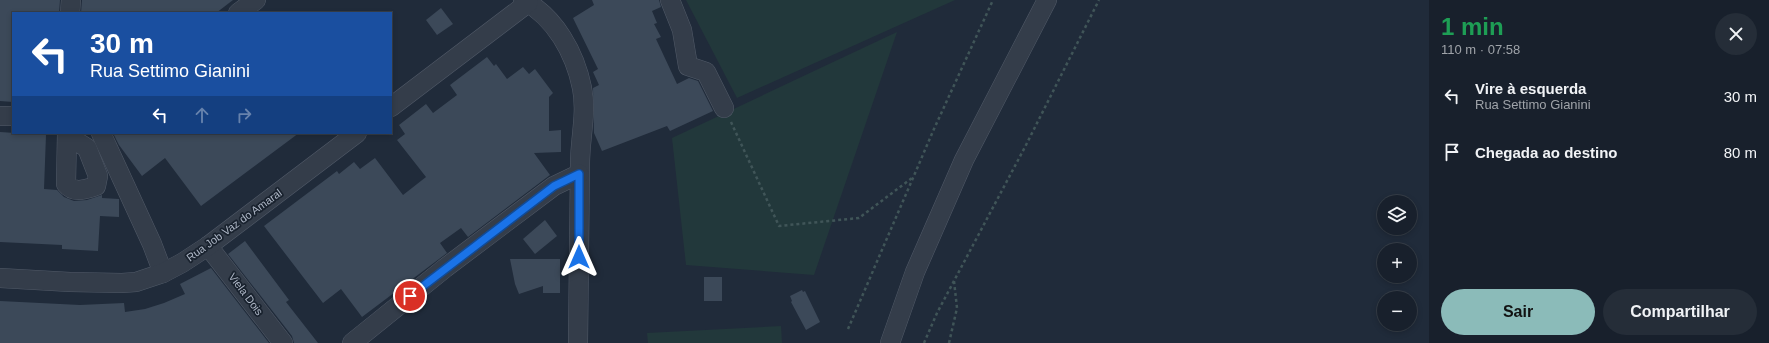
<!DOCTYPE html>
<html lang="pt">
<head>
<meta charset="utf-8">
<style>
	:root { --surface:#18202c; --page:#252d38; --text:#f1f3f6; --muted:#9fa3a9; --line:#363e48; --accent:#8bbbb9 }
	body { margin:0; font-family:Helvetica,sans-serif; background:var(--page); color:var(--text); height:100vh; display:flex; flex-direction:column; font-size:15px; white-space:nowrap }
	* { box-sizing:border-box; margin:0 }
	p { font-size:13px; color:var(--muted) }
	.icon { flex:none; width:22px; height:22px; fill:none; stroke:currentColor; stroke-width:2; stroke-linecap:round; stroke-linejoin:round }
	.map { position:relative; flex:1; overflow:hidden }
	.side { display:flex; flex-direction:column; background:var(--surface); width:340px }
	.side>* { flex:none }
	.top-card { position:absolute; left:12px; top:12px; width:380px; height:122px; border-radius:0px; box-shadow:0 2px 6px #0003,0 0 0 1px var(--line); background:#1a4fa0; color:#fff; overflow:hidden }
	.tools { position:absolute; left:1377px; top:195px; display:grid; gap:8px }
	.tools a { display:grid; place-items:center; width:40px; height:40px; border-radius:50%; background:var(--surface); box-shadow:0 2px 6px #0003,0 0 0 1px var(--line); font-size:20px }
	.pin { position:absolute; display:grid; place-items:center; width:34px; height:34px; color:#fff; margin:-17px; border:2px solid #fff; border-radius:50%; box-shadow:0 1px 4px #0007 }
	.me { position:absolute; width:44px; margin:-22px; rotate:0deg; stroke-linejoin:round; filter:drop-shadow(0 0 3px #0008) }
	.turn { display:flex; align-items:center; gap:14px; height:84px; padding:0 12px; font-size:18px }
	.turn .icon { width:52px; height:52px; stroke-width:2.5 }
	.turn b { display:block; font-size:28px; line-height:34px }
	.lanes { display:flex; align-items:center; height:38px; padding:0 12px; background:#0003; justify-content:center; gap:20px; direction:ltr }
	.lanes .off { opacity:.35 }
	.round { display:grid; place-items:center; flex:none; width:42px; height:42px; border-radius:21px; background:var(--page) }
	.head { display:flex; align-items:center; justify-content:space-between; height:68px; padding:0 12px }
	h1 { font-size:24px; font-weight:600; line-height:30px; color:#1e9e55 }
	.primary-button { display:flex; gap:8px; margin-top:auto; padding:8px 12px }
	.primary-button a { flex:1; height:46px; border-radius:24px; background:var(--accent); color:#111; font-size:16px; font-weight:600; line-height:46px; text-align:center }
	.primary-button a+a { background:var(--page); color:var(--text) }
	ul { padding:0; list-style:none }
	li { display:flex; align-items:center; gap:12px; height:56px; padding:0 12px }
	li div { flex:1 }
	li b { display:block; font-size:15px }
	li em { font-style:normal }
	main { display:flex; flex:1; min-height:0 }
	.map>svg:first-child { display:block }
	.green { fill:#22383b }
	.building { fill:#3c4959 }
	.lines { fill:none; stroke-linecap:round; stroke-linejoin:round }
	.minor-casing { stroke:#515a68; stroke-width:20 }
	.path { stroke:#405558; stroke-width:2.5; stroke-dasharray:3 3; stroke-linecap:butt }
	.minor { stroke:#343d4a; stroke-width:19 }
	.route-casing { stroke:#114b97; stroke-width:10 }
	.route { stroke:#1a73e8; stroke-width:7 }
	.labels { text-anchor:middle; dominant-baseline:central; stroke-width:3.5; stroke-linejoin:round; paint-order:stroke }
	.street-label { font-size:11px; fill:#aeb7c6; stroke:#19222e }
</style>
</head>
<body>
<main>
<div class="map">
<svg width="1429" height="343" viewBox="0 0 1429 343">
	<rect width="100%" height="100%" fill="#202b3a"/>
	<!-- green -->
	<g class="green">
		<path d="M686,0h269l-218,98z"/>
		<path d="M897,32l-83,243 -128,-10 -14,-127z"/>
		<path d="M781,326l1,17h-134l-1,-10z"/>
	</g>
	<!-- building -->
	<g class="building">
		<path d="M0,0h60l-1,13h-46v89l-13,-1z"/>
		<path d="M82,0h151l-17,13h-135z"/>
		<path d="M592,0h67l2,7 -9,4 5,12 -3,1 7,13 -5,2 21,45 12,-6 9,3 15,30 -43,20 -3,-5 -65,25 -8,-18 -1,-45 6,-3 -6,-13 5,-3 -25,-51 21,-13z"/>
		<path d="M441,8l12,16 -16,11 -11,-15z"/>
		<path d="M487,57l7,9 2,-2 11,15 16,-12 6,7 6,-5 18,24 -4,4v34l12,-1v22l-27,1 16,22 -82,62 -7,-9 -21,15 7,10 -85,64 -21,-28 -18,14 -59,-77 73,-55 2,3 15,-12 6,7 15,-11 28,37 23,-18 -29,-37 8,-6 -6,-9 27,-21 7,9 24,-18 -7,-10z"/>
		<path d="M0,132l46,3 -2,54 13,1 7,7 10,4 13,-1 15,-5v3l17,1v18l-19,-1 -2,35 -36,-2v-4l-62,-3z"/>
		<path d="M113,133h186l-98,73 -36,-48 -23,18 -23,-31z"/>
		<path d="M545,220l12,16 -22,18 -12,-15z"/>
		<path d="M245,241l44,59 -3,2 32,41h-24l-2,-7 -64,-82z"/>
		<path d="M510,259h50v34h-17v-7l-24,8 -4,-10z"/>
		<path d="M211,268l58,75h-269v-42l80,4 44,-2 1,9 20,-3 19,-6 21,-9 -5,-10z"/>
		<rect x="704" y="277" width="18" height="24"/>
		<path d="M802,290l1,2 2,-1 15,31 -14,8 -15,-28 1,-1 -2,-5z"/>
	</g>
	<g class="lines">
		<!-- minor casing -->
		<g class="minor-casing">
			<g id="minor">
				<path d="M523,0c32,17 52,53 59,88 5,25 -2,50 -2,76 -1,59 -1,119 -2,179"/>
				<path d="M670,0l12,30 6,36 18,6 18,36"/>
				<path d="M70,13l1,-13"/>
				<path d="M238,13l18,-13"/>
				<path d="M391,107l137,-104"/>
				<path d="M0,116h13"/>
				<path d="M67,133l-1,51c8,10 20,5 30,2l2,-10 -11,-28 -8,-5h-11"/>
				<path d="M101,133l51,111 11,29"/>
				<path d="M208,246l75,97"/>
				<path d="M0,278l70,4 52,1 14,-1 27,-9 19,-10 26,-17 149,-113"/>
				<path d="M352,343l93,-75 109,-82 25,-12"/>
				<path d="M890,343l25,-71 49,-112 83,-160"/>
			</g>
		</g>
		<!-- path -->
		<g class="path">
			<path d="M731,122l48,104 80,-8 53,-40"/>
			<path d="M848,329l86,-200 59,-129"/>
			<path d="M924,343l13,-30 88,-166 74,-147"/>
			<path d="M949,343l8,-35 -3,-27"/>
		</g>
		<!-- minor -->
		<use href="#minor" class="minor"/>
	</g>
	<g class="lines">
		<!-- route casing -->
		<g class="route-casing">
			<path id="route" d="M410,296l144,-110 25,-12v83"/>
		</g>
		<!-- route -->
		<use href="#route" class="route"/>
	</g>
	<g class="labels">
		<!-- street labels -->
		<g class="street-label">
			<text transform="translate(234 225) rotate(-36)">Rua Job Vaz do Amaral</text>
			<text transform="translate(246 294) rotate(53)">Viela Dois</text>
		</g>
	</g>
</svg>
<div class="tools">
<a><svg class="icon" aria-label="layers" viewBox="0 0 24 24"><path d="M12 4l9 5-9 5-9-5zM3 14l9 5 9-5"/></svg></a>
<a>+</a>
<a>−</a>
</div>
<div class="pin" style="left:410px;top:296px;background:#d93025"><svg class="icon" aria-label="arrive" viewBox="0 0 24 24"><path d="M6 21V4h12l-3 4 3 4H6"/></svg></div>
<svg class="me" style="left:579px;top:257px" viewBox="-20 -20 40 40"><path d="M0-17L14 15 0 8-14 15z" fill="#1a73e8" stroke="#fff" stroke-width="4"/></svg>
<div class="top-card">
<div class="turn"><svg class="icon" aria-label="left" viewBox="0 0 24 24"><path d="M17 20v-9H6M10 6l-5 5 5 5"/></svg><div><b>30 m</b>Rua Settimo Gianini</div></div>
<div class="lanes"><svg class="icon" aria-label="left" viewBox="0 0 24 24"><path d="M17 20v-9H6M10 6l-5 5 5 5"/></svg><svg class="icon off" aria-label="ahead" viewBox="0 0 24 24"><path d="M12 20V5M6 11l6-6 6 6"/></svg><svg class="icon off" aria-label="right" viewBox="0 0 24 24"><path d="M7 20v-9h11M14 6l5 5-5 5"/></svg></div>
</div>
</div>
<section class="side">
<div class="head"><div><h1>1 min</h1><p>110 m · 07:58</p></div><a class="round"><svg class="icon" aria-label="close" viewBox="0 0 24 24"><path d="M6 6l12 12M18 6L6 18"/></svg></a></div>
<ul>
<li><svg class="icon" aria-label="left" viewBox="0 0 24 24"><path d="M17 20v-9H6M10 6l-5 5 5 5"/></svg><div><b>Vire à esquerda</b><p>Rua Settimo Gianini</p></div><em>30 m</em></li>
<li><svg class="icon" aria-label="arrive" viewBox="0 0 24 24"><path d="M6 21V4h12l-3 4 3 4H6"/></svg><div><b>Chegada ao destino</b></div><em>80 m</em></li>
</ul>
<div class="primary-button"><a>Sair</a><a>Compartilhar</a></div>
</section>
</main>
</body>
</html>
